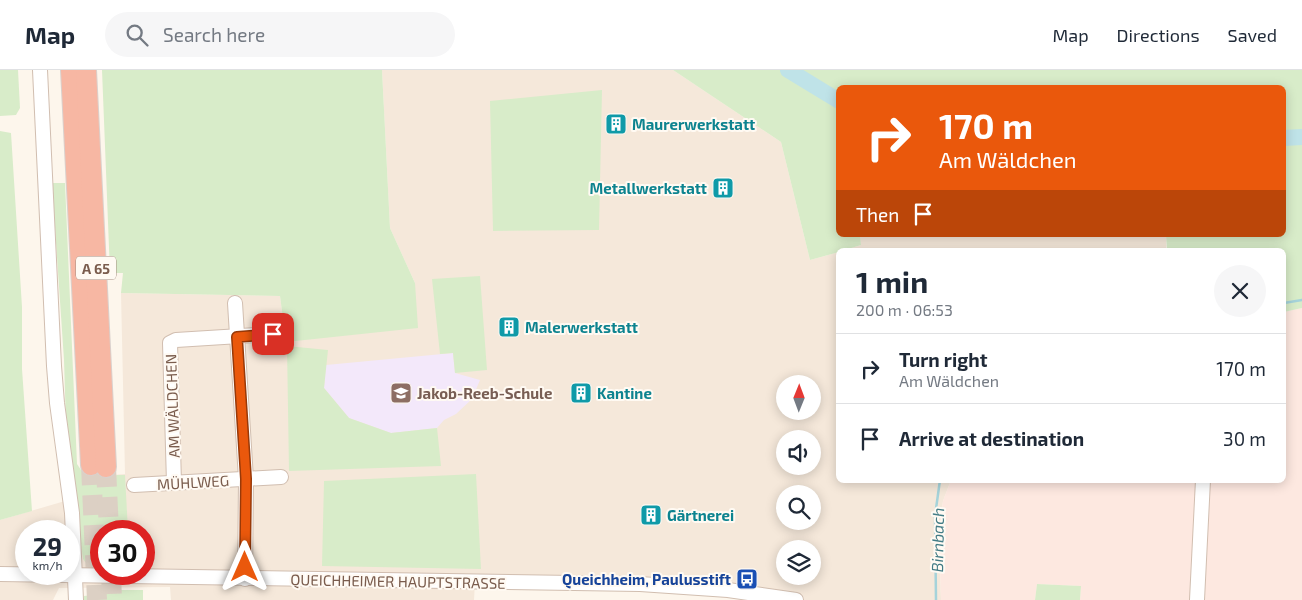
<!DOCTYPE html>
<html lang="en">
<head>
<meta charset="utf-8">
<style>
	:root { --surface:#fff; --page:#f6f6f7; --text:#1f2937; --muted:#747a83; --line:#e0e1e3 }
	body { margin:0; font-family:"Exo 2",sans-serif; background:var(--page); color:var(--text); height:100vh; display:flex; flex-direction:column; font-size:19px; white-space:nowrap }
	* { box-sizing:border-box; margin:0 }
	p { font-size:16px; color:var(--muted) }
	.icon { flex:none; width:28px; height:28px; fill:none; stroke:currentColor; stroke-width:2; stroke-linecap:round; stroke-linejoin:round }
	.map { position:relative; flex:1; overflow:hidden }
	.side { position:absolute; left:836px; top:178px; width:450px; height:235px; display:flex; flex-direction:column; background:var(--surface); border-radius:8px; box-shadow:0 2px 12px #0003 }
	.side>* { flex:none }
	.hud { position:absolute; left:836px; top:15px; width:450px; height:152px; border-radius:8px; box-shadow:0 2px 12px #0003; background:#ea580c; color:#fff; overflow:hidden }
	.needle { width:32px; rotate:1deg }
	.tools { position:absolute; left:776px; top:305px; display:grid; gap:10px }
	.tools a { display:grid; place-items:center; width:45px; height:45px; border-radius:50%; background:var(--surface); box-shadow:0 2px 12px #0003; font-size:25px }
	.speed { position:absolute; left:15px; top:450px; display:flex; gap:10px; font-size:25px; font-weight:700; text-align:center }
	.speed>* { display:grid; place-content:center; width:65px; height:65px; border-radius:50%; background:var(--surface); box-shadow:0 2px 12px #0003; line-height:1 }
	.speed small { font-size:12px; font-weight:400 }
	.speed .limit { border:8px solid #d22; background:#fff; color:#111 }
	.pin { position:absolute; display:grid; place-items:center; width:42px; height:42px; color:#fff; margin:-21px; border-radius:10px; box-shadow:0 2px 8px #0006 }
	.me { position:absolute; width:55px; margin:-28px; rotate:0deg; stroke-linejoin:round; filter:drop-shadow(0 0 4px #0008) }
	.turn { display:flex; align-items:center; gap:18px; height:105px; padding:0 20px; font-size:22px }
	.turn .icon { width:65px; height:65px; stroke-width:2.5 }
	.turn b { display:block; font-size:35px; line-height:42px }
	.then { display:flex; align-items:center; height:48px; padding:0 20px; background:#0003; gap:10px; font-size:19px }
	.round { display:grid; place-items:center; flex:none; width:52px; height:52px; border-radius:26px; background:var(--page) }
	.head { display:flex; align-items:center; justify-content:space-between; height:85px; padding:0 20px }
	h1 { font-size:30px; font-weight:700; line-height:38px }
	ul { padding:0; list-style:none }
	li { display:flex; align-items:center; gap:15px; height:70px; padding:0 20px; border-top:1px solid var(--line) }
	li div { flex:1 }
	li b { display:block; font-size:19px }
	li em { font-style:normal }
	header { display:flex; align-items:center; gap:30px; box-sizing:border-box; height:70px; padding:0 25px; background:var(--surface); border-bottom:1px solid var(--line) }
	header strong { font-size:24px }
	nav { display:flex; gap:28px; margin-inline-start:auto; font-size:18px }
	.search { width:350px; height:45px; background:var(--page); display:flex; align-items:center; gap:12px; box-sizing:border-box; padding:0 18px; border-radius:28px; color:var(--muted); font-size:19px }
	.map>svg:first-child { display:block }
	.residential { fill:#f5e8da; fill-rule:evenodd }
	.commercial { fill:#fde8e0 }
	.education { fill:#f3e8fa }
	.green { fill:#d8ecc9 }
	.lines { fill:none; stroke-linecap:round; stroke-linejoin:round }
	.stream { stroke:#a5d3da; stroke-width:2.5 }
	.river { stroke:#bfe3e8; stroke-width:16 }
	.highway-tunnel { stroke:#dcd0c4; stroke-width:20; stroke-dasharray:20 10; stroke-linecap:butt }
	.minor-casing { stroke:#d1beb0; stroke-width:16 }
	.highway-casing { stroke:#dad1cd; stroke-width:22 }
	.minor { stroke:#fff; stroke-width:14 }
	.highway { stroke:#f7b7a3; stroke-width:20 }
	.route-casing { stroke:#983908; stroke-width:12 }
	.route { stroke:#ea580c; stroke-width:9 }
	.labels { text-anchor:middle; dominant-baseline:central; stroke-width:4; stroke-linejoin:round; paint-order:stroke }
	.shield { fill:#fffaf3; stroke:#a28b7f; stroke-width:1 }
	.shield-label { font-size:14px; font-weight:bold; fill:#7a5c4d }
	.culture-label { font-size:15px; font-weight:bold; fill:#0d838f; stroke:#fffaf3; text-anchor:start }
	.education-label { font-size:15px; font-weight:bold; fill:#785e54; stroke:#fffaf3; text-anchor:start }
	.street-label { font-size:15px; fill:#7a5c4d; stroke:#fffaf3 }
	.transit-label { font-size:15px; font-weight:bold; fill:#164399; stroke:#fffaf3; text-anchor:end }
	.water-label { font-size:16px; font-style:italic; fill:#437c86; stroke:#fffaf3 }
</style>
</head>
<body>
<header>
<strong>Map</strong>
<div class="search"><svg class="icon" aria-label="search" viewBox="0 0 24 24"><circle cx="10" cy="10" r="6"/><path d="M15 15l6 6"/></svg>Search here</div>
<nav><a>Map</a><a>Directions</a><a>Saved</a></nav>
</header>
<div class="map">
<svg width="1302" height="530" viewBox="0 0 1302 530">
	<rect width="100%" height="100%" fill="#fdf6ec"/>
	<!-- residential -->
	<g class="residential">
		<path d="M382,0h291l108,72 29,118 29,-8v228h112l-8,21 -4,28 2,71h-149l-14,-3 -303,-16 -1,19h-303l-1,-13 -111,1 -6,12h-53v-80l65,-19 9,-23 51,-4 -4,-181 159,3 6,46 129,-59 -25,-55zM785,314h27v27h-27zM785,369h27v27h-27zM785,424h27v27h-27zM26,461h43v43h-43zM101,461h43v43h-43zM785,479h27v27h-27z"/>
		<path d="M860,165h306v15h-321l16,-5z"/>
	</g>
	<!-- commercial -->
	<path class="commercial" d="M1302,238v292h-222l1,-14 -44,-2 -2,16h-94l-2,-71 4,-28 8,-21h333v-168z"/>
	<!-- education -->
	<path class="education" d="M453,283l2,20 25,7 -8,19 -16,15 -12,6 -7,8 -46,5 -42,-15 -25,-30 2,-23z"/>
	<!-- green -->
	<g class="green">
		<path d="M0,0h18l2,38 -4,7 -16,1z"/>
		<path d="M102,0h280l8,158 25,55 3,45 -132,14 -6,-46 -159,-3 2,-20h-13z"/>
		<path d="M673,0h629v238l-18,4v-62h-117l-1,-15h118v-147h-445v147h21l1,10 -16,5h-6v2l-29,8 -29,-118z"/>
		<path d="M602,20l-3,140 -106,1 -3,-130z"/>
		<path d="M0,61l11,2 11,174v62l10,142 -32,9z"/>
		<path d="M52,113h13l12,281 12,18 6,2 7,-1 15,-8h8l3,56h-27v41l-9,-2 -9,-11 -17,-134 -2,-65z"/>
		<path d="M480,206l7,94 -32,3 -2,-20 -13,1 -8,-75z"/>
		<path d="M287,276l41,4 -4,38 25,30 42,15 46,-5 4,38 -152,5z"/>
		<path d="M476,404l5,95 -159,-3 2,-85z"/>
		<path d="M1037,514l44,2 -1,14h-45z"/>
		<path d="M101,520h42v10h-60l1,-4 9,-1z"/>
	</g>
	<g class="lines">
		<!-- stream -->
		<g class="stream">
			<path d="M1284,233l18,-3"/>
			<path d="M936,530l-1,-84 5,-36"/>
		</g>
		<!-- river -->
		<g class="river">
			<path d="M788,0l51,31"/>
			<path d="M1284,68l18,-1"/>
		</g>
		<!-- highway-tunnel -->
		<g class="highway-tunnel">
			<path d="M91,395l6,135"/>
			<path d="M106,397l3,64"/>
			<path d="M111,504l1,26"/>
		</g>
		<!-- minor casing -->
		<g class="minor-casing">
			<g id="minor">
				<path d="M40,0l14,296 3,37 15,110 4,87"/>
				<path d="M235,233l11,176 -1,100"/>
				<path d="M174,413l-4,-140 6,-3 97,-6"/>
				<path d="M134,415l147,-8"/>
				<path d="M0,504l640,10 88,6 68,10"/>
				<path d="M1197,530l6,-120"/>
			</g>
		</g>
		<!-- highway casing -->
		<g class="highway-casing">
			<g id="highway">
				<path d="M71,0l20,395"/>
				<path d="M86,0l20,397"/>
			</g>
		</g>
		<!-- minor -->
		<use href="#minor" class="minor"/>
		<!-- highway -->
		<use href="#highway" class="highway"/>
	</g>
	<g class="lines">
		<!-- route casing -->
		<g class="route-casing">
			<path id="route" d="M245,497l1,-88 -9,-142 36,-3"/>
		</g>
		<!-- route -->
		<use href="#route" class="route"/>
	</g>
	<!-- icons -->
	<defs>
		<g id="building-square" transform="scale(1.125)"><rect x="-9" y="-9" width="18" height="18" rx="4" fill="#0f9aa8" stroke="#fffaf3"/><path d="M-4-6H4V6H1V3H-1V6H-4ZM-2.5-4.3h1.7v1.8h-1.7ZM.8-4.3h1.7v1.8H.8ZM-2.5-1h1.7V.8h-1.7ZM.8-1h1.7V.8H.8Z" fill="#fff"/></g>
		<g id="school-square" transform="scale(1.125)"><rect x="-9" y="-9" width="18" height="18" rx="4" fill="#8d6e63" stroke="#fffaf3"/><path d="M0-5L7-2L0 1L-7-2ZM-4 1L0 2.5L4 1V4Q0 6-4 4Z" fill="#fff"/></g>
		<g id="bus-square" transform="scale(1.125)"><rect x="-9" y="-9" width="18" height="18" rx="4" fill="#1a4fb4" stroke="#fffaf3"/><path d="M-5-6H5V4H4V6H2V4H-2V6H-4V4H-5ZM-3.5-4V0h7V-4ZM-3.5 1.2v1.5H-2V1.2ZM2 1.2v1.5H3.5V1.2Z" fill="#fff"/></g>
	</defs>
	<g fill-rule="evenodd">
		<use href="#building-square" x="616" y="54"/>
		<use href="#building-square" x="723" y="118"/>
		<use href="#building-square" x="509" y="257"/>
		<use href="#school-square" x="401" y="323"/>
		<use href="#building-square" x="581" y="323"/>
		<use href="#building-square" x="651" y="445"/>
		<use href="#bus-square" x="747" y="509"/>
	</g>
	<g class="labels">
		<!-- shield labels -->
		<rect class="shield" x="76" y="186.5" width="40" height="23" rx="4"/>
		<g class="shield-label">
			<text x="96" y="198">A 65</text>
		</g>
		<!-- culture labels -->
		<g class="culture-label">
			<text x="632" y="54">Maurerwerkstatt</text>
			<text x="707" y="118" text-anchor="end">Metallwerkstatt</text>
			<text x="525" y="257">Malerwerkstatt</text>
			<text x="597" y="323">Kantine</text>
			<text x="667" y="445">Gärtnerei</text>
		</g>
		<!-- education labels -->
		<g class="education-label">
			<text x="417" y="323">Jakob-Reeb-Schule</text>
		</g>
		<!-- street labels -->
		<g class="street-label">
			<text transform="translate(172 336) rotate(-92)">AM WÄLDCHEN</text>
			<text transform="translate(193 412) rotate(-3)">MÜHLWEG</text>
			<text transform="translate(398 511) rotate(1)">QUEICHHEIMER HAUPTSTRASSE</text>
		</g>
		<!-- transit labels -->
		<g class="transit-label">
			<text x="731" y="509">Queichheim, Paulusstift</text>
		</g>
		<!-- water labels -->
		<g class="water-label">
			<text transform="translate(937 470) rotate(-89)">Birnbach</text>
		</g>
	</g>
</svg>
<div class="tools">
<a><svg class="needle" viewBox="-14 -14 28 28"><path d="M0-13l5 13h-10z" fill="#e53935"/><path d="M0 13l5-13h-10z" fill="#747a83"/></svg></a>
<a><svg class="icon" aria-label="sound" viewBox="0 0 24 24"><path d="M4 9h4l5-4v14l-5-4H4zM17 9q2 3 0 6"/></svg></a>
<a><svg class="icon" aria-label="search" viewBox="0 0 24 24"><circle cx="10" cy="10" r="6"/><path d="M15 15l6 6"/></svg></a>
<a><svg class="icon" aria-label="layers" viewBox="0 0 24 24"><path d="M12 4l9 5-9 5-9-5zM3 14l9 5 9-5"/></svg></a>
</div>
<div class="speed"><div>29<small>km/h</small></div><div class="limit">30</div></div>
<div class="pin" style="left:273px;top:264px;background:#d93025"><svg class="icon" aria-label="arrive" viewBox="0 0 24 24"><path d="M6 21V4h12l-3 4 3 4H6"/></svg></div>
<svg class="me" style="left:245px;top:497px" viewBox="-20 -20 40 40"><path d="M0-17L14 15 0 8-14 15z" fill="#ea580c" stroke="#fff" stroke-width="4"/></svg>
<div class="hud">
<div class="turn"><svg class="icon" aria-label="right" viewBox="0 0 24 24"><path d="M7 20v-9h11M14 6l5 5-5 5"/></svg><div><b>170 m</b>Am Wäldchen</div></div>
<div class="then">Then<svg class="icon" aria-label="arrive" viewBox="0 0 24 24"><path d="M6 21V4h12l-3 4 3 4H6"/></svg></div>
</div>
<section class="side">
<div class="head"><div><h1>1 min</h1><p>200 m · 06:53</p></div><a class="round"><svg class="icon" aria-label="close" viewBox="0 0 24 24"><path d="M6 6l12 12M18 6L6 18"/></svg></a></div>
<ul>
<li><svg class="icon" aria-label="right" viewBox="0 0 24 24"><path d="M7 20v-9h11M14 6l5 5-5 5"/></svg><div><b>Turn right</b><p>Am Wäldchen</p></div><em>170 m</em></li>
<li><svg class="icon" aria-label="arrive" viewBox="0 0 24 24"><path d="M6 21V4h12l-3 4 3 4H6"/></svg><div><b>Arrive at destination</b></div><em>30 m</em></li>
</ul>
</section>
</div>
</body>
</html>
